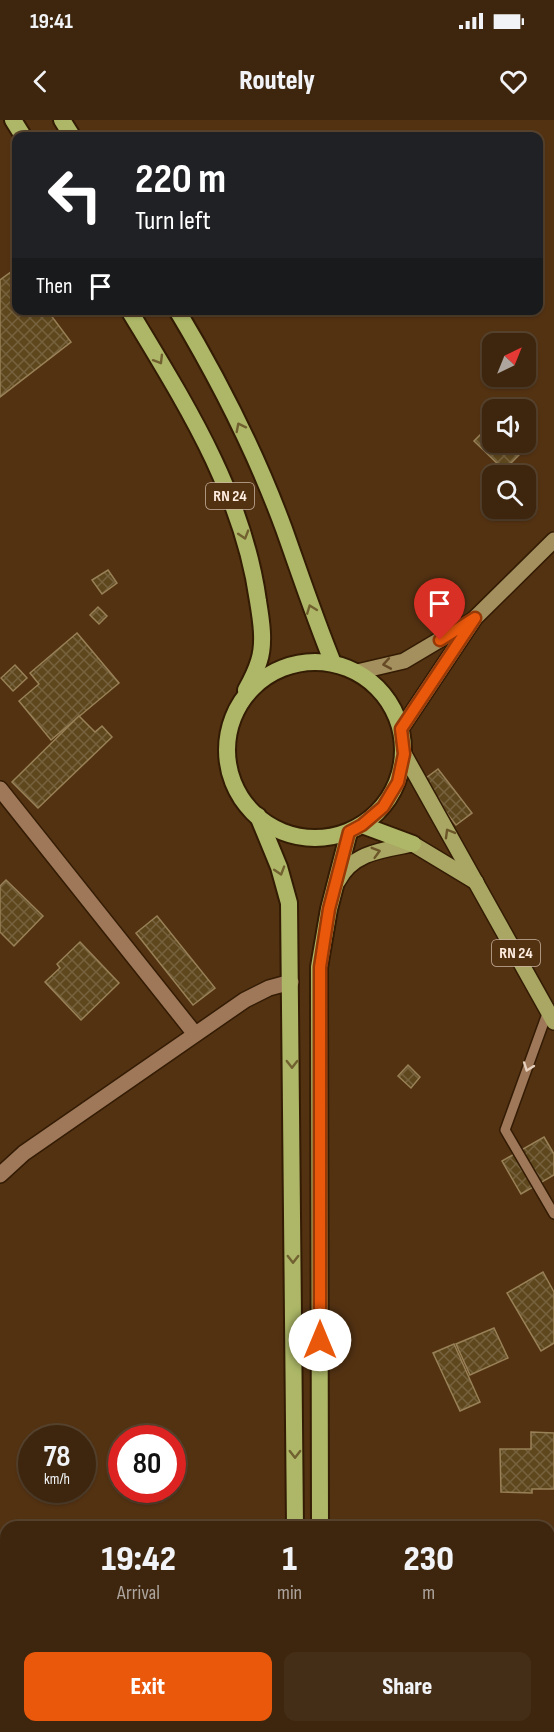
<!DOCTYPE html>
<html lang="en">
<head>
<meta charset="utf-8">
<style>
	:root { --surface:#3e260e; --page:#452e17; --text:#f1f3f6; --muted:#ada59e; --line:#57432e; --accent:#ea580c }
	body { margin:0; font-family:"Sofia Sans Condensed",sans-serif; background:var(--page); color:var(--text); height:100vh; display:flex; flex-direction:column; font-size:22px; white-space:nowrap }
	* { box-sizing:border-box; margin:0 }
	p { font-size:20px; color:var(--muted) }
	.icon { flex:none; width:33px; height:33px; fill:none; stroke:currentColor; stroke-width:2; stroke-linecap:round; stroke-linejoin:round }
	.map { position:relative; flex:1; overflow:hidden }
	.side { position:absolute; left:0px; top:1401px; width:555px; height:212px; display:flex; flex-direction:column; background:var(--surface); border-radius:18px 18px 0 0; box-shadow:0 2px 4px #0004,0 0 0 2px var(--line) }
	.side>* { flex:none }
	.hud { position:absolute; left:12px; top:12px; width:531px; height:183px; border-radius:12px; box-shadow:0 2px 4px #0004,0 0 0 2px var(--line); background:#202124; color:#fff; overflow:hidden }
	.needle { width:39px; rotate:43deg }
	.fabs { position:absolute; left:482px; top:213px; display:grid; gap:12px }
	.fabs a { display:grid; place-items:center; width:54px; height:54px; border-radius:12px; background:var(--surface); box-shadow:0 2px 4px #0004,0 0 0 2px var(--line); font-size:30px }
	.speed { position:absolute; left:18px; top:1305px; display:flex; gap:12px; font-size:30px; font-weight:700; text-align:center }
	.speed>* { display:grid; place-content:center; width:78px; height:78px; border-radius:50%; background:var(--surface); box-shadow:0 2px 4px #0004,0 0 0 2px var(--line); line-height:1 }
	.speed small { font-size:15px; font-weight:400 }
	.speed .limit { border:9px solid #d22; background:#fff; color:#111 }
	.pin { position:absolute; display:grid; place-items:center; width:51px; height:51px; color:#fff; margin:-62px -26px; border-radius:50% 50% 50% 0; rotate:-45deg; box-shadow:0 0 6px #0007 }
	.pin .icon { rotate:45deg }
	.me { position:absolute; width:66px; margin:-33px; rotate:0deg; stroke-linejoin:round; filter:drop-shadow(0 0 4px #0008) }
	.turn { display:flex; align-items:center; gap:21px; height:126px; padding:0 24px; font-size:27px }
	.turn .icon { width:78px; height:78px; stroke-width:2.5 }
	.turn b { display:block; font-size:42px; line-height:51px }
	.then { display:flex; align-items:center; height:57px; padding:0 24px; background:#0003; gap:12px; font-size:22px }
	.eta { display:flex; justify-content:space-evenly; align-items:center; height:102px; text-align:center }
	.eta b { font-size:36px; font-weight:800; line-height:42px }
	.cta { display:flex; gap:12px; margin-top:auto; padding:12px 24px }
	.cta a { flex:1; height:69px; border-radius:12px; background:var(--accent); color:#fff; font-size:24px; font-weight:800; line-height:69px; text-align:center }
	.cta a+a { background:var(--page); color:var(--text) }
	.status { display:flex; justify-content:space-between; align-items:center; height:42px; padding:0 30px; background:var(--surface); direction:ltr }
	.status svg { height:16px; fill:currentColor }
	header { display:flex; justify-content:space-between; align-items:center; height:78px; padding:0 24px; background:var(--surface); font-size:27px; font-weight:800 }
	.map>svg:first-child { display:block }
	.building { fill:url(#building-cross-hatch); stroke:#998157; stroke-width:1.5 }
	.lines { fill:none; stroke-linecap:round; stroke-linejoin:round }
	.service-casing { stroke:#331b04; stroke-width:12 }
	.minor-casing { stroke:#331b04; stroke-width:18 }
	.secondary-casing { stroke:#331b04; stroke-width:18 }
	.primary-casing { stroke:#331b04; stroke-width:18 }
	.trunk-casing { stroke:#331b04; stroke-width:20 }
	.service { stroke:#9e7858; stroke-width:9 }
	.minor { stroke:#9e7858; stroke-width:15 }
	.secondary { stroke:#a4905e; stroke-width:15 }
	.primary { stroke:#a9a763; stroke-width:15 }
	.trunk { stroke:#adb767; stroke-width:16 }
	.oneway { stroke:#726130 }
	.oneway2 { stroke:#674a25 }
	.oneway3 { stroke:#6d552a }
	.oneway4 { stroke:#e7d0be }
	.route-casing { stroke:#983908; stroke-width:15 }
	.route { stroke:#ea580c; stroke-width:10 }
	.labels { text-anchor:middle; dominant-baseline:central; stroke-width:5; stroke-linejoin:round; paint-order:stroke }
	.shield { fill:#533212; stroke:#cbb5a2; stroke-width:1.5 }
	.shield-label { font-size:16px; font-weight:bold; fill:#ffede0 }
</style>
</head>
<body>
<div class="status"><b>19:41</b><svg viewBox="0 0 49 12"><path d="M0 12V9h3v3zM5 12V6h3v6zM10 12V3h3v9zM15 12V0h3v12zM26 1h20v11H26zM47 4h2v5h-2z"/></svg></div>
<header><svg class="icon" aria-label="back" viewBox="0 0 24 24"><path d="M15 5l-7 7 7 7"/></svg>Routely<svg class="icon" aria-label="heart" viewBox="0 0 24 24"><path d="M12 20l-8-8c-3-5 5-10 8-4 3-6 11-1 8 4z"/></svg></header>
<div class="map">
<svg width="554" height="1612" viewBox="0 0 554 1612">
	<defs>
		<pattern id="building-cross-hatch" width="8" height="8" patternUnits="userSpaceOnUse" patternTransform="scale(1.5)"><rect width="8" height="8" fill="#5e471d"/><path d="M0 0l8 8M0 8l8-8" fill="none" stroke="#76623e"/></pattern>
	</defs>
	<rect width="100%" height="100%" fill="#533212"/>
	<!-- building -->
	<g class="building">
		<path d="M15,149l1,41h31l24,32 -71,55v-117z"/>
		<path d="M492,303v19h33v-17l12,12 -33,33 -30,-29z"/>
		<path d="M108,450l9,13 -15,11 -10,-14z"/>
		<path d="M98,487l9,9 -8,8 -9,-9z"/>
		<path d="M77,513l42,50 -68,57 -32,-39 20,-17 -9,-11z"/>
		<path d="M15,545l12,13 -14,13 -12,-13z"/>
		<path d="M79,596l16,16 7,-6 10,11 -74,71 -26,-26z"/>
		<path d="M438,649l34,44 -16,12 -34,-44z"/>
		<path d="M6,760l37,36 -29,30 -14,-14v-46z"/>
		<path d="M157,796l58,72 -22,17 -57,-72z"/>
		<path d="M80,822l39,41 -38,37 -36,-38 15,-14 -3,-4z"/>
		<path d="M408,945l12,12 -9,11 -13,-12z"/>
		<path d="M544,1017l10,17v21l-33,19 -19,-33z"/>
		<path d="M543,1152l11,20v51l-13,8 -34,-58z"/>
		<path d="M494,1208l14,30 -38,17 -14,-31z"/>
		<path d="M454,1224l26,58 -20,9 -27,-58z"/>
		<path d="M531,1312l23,1v56h-22v4l-31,-1 -1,-43h31z"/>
	</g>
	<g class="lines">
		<!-- service casing -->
		<g class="service-casing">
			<path id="service" d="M548,891l-43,119 49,84"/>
		</g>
		<!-- minor casing -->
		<g class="minor-casing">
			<g id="minor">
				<path d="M0,669l195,245"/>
				<path d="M0,1055l24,-22 221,-153 24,-12 22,-6"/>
			</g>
		</g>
		<!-- secondary casing -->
		<g class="secondary-casing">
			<g id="secondary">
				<path d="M357,552l47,-11 69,-41"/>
				<path d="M401,609l74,-111 79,-78"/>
			</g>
		</g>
		<!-- primary casing -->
		<g class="primary-casing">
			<g id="primary">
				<path d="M404,634l150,268"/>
				<path d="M338,761c15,-29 45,-31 75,-37l63,38"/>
			</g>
		</g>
		<!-- trunk casing -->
		<g class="trunk-casing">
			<g id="trunk">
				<path d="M13,0l10,16"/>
				<path d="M62,0l10,16"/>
				<path d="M129,190c56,93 114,183 129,291 3,18 7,42 1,60 -3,10 -8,20 -13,29"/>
				<path d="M177,190c42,70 79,143 107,219 16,45 31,90 49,134"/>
				<circle cx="315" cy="630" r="88"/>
				<path d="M258,696l21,51 10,36 6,624"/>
				<path d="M362,705l51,19"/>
				<path d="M320,1407l-1,-560 10,-58 20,-77"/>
				<path d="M321,1606v6"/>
				<path d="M295,1612v-6"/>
			</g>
		</g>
		<!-- service -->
		<use href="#service" class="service"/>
		<!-- minor -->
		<use href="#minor" class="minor"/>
		<!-- secondary -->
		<use href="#secondary" class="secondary"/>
		<!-- primary -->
		<use href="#primary" class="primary"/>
		<!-- trunk -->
		<use href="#trunk" class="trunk"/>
	</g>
	<!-- one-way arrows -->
	<defs><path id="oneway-chevron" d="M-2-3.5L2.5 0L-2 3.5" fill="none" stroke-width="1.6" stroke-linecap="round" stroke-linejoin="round" transform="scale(1.5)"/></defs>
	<g class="oneway">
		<use href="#oneway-chevron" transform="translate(159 240) rotate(59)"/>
		<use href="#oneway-chevron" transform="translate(240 307) rotate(-117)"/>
		<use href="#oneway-chevron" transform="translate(244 415) rotate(73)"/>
		<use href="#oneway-chevron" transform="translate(311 489) rotate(-111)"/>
		<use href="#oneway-chevron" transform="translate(280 751) rotate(73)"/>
		<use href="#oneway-chevron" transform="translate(292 944) rotate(90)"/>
		<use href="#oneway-chevron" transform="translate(293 1139) rotate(90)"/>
		<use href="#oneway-chevron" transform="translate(295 1334) rotate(90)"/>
	</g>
	<use class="oneway2" href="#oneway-chevron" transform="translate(387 544) rotate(170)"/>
	<g class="oneway3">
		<use href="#oneway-chevron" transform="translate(449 713) rotate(-120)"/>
		<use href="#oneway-chevron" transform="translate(376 732) rotate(-16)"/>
	</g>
	<use class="oneway4" href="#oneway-chevron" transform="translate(528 947) rotate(110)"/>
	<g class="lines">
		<!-- route casing -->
		<g class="route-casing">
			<path id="route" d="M320,1220v-373l9,-58 20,-77 13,-7 21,-18 15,-25 6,-28 -3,-25 74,-111 -35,22"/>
		</g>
		<!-- route -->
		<use href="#route" class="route"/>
	</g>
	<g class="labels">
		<!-- shield labels -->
		<g class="shield">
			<rect x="206" y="363" width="48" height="26" rx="4.5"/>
			<rect x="492" y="820" width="48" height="26" rx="4.5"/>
		</g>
		<g class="shield-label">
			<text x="230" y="376">RN 24</text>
			<text x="516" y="833">RN 24</text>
		</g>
	</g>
</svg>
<div class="fabs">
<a><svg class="needle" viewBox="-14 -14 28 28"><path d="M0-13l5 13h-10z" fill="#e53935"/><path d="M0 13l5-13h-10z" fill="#ada59e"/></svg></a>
<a><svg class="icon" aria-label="sound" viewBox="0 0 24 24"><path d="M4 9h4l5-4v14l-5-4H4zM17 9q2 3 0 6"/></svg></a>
<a><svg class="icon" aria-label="search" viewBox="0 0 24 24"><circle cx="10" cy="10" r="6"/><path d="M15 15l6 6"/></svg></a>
</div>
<div class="speed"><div>78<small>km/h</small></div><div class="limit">80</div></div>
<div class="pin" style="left:440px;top:520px;background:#d93025"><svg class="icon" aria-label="arrive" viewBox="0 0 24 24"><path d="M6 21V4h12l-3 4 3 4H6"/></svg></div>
<svg class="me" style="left:320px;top:1220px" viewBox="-20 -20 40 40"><circle r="19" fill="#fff"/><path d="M0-13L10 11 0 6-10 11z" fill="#ea580c"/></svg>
<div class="hud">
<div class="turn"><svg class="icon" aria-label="left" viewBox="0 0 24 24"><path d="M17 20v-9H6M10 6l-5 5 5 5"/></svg><div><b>220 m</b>Turn left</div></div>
<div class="then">Then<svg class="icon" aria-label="arrive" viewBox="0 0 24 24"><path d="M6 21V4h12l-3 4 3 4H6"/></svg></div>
</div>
<section class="side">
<div class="eta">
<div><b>19:42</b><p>Arrival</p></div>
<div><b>1</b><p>min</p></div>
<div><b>230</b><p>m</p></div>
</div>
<div class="cta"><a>Exit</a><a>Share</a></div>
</section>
</div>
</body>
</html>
